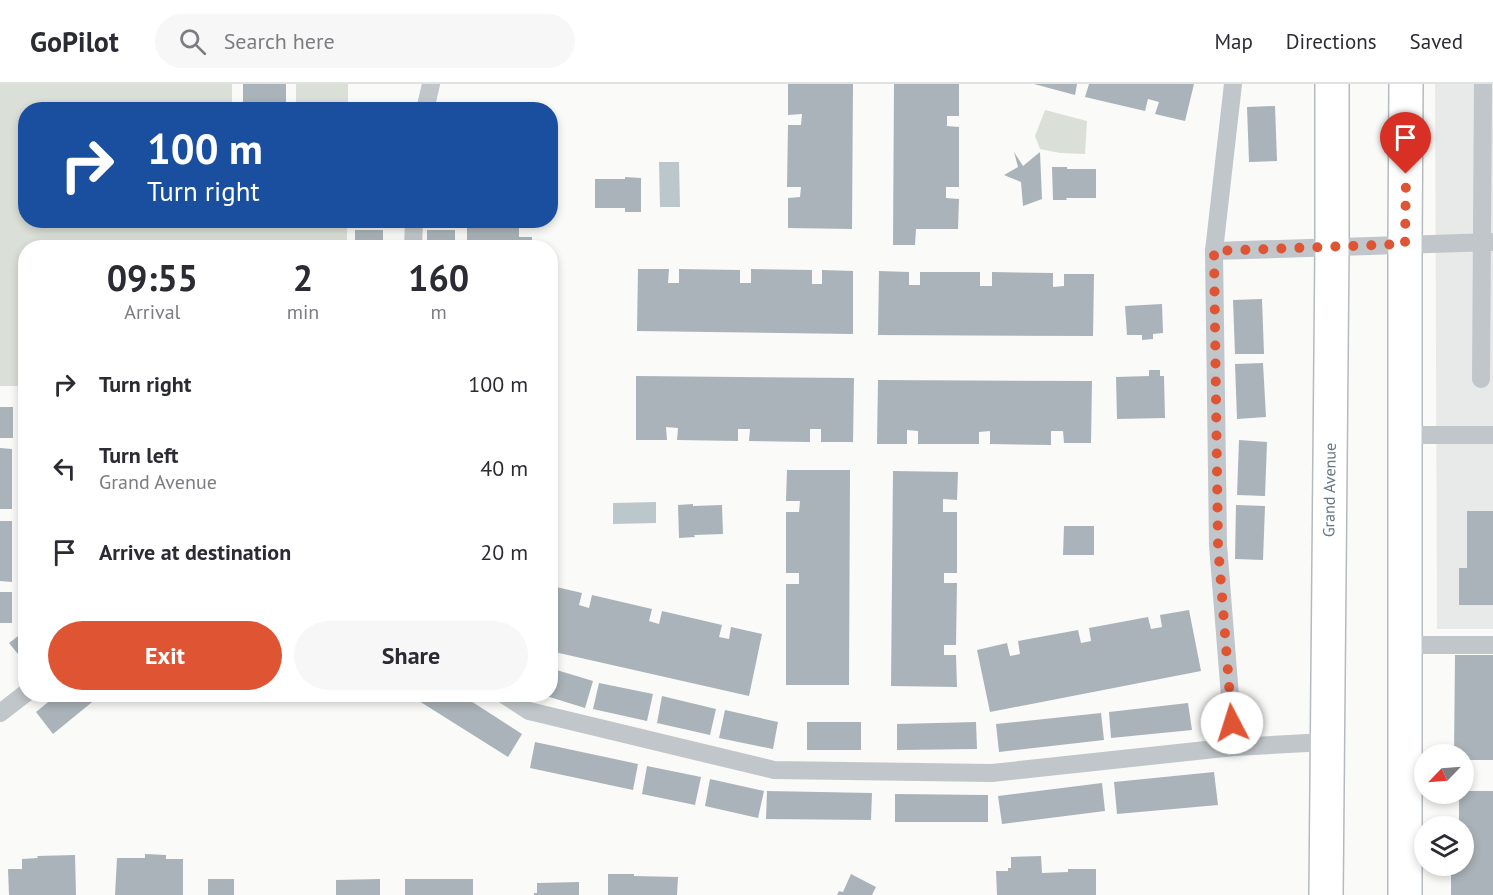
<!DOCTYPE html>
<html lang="en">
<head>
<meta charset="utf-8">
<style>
	:root { --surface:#fff; --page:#f7f7f7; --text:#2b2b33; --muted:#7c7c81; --line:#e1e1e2; --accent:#df5533 }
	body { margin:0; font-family:"PT Sans",sans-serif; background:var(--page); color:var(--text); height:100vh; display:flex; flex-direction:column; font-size:22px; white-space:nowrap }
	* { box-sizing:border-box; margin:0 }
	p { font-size:20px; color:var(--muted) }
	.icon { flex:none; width:33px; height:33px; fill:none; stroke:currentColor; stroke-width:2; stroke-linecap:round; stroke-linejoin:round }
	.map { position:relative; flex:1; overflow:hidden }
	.side { position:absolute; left:18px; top:156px; width:540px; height:462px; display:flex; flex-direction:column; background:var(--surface); border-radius:24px; box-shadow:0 3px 9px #0003 }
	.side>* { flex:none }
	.banner { position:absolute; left:18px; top:18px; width:540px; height:126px; border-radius:24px; box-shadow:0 3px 9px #0003; background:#1a4fa0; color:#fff; overflow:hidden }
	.needle { width:39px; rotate:245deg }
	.buttons { position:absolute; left:1414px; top:660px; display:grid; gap:12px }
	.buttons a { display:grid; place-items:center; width:60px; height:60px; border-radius:50%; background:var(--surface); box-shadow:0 3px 9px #0003; font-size:30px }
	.pin { position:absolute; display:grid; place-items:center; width:51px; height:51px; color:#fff; margin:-62px -26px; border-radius:50% 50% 50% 0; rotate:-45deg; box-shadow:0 0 6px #0007 }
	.pin .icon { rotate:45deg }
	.me { position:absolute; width:66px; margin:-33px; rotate:355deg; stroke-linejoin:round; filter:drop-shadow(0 0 4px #0008) }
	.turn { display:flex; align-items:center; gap:21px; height:126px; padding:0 30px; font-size:27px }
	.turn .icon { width:78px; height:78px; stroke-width:2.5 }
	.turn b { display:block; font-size:42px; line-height:51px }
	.eta { display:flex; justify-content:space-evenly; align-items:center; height:102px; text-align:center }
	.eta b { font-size:36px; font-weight:700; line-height:42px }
	.action { display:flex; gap:12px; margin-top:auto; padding:12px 30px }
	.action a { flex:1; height:69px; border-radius:36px; background:var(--accent); color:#fff; font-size:24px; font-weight:700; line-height:69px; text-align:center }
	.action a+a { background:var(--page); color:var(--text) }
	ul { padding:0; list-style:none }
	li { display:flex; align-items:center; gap:18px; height:84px; padding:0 30px }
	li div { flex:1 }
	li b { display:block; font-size:22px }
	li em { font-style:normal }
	header { display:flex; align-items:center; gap:36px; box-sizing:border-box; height:84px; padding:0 30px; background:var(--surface); border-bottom:2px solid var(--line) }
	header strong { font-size:28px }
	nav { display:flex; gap:33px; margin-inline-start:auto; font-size:21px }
	.search { width:420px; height:54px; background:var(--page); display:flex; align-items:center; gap:15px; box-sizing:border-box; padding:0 21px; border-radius:33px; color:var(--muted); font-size:22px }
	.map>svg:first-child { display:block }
	.built { fill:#e8e9e9 }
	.green { fill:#dadfd7 }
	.water { fill:#bbc7cb }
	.building { fill:#aab3b9 }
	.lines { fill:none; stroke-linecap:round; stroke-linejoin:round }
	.primary-casing { stroke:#b5babe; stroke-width:36 }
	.service { stroke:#c1c6ca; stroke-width:18 }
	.primary { stroke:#fff; stroke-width:33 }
	.route { stroke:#df5533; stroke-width:10; stroke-dasharray:0 18 }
	.labels { text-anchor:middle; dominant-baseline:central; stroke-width:6; stroke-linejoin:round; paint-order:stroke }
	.street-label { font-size:16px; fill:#667682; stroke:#fff }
</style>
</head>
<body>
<header>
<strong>GoPilot</strong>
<div class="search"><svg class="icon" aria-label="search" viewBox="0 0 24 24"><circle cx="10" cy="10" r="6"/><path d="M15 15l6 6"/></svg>Search here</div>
<nav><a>Map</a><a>Directions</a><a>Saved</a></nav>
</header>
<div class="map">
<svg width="1493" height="811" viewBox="0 0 1493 811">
	<rect width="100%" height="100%" fill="#fafaf8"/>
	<!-- built -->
	<path class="built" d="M1435,0h58v545h-56z"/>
	<!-- green -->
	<g class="green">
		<path d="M0,0h232v25l-206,1v110l321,1v26l-321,1 -1,138h-25z"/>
		<rect x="296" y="0" width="52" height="25"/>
		<path d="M1045,26l42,11 -2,33 -25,-1 -20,-4 -5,-13z"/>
	</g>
	<!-- water -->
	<g class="water">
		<path d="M659,78h20l1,45h-20z"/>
		<path d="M656,418v21l-43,1v-21z"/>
	</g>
	<!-- building -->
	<g class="building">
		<rect x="243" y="0" width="43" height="26"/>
		<path d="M788,0h65l-1,145 -64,-1v-30l12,-1 1,-10h-14l1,-62h13l1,-11 -14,1z"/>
		<path d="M894,0h65v32h-12v10l12,1v60h-13v11l13,1 -1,30h-42l-1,16h-22z"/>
		<path d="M1034,0h43l-2,11z"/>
		<path d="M1089,0h105l-9,37 -30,-7 4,-12 -11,-3 -3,12 -60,-14z"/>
		<path d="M1275,22l2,55 -28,1 -2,-55z"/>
		<path d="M1014,68l9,14 17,-14 2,47 -19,7 -2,-24 -17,-7 14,-8z"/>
		<path d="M1052,83h15v2h29v29h-30l1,2h-14z"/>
		<path d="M625,93l16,1v34h-16v-4h-30v-29h30z"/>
		<path d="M467,136h65v6h-13v11h13v11h-65z"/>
		<rect x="355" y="146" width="28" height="18"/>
		<rect x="427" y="146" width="28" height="18"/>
		<path d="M638,185h31l-1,14h11v-14l61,1v13h11v-14l61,1v14h10v-14l31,1v63l-216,-3z"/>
		<path d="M879,187l30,1v13h11v-13h60v14h12v-14l61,1v14l11,-1v-12h30l-1,62 -215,-1z"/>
		<path d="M1262,215l2,55h-29l-2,-54z"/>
		<path d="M1162,220l1,29 -10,1v5l-11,1v-5h-15l-2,-29z"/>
		<path d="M1263,279l3,54 -29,2 -2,-55z"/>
		<path d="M1149,286h11v6h4l1,42 -48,1 -1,-42 33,-1z"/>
		<path d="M636,292l218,2 -1,64h-32v-13h-11v13l-61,-1 1,-12h-12v12l-61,-1 1,-12 -12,-1 1,13h-31z"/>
		<path d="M878,296l214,1 -1,62h-27l-1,-12h-12v14l-61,-1v-13l-11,1v12h-61v-13l-11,-1v14h-30z"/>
		<rect x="0" y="323" width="13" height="31"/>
		<path d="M1239,356l28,2 -2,54 -28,-1z"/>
		<path d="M0,364l12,1v60h-12z"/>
		<path d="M787,386h63l-1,215h-63v-101h13v-11h-13v-61h13l1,-11h-14z"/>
		<path d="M893,387l65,1 -1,28 -14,-1v13h14v61h-13v10h13l-1,62h-12v10h12l1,32 -66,-1z"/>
		<path d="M693,420v2l29,-1 1,29 -29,1 1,2 -16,1 -1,-33z"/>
		<path d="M1236,421l29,1 -2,54 -28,-1z"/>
		<path d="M1467,427h26v94h-34v-37h8z"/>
		<path d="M0,437h12v61l-12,-1z"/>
		<path d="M1064,442h30v29h-31z"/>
		<path d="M552,502l30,7 -3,12 10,3 3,-13 60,14 -3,12 10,3 3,-13 60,14 -3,12 10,2 2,-12 31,7 -13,62 -199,-45v-58z"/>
		<rect x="0" y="508" width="12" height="31"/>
		<path d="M1189,526l12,61 -211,41 -13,-62 30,-7 3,13 10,-2 -2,-13 60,-11 3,13 10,-2 -2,-13 59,-11 3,12 11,-2 -2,-12z"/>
		<path d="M26,546v34l-17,-21z"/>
		<path d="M1455,571h38v105h-29v-6h-10z"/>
		<path d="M550,584l43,13 -8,27 -42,-13 7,-1z"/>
		<path d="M599,599l54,11 -6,27 -54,-12z"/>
		<path d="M58,610h44l-49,40 -17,-22z"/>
		<path d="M422,610h38l62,40 -14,23 -89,-56z"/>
		<path d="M662,612l54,13 -6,26 -53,-12z"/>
		<path d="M1188,619l4,27 -81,8 -2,-26z"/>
		<path d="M725,626l53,12 -5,27 -54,-11z"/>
		<path d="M1101,629l3,27 -105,12 -3,-28z"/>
		<rect x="807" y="638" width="54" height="28"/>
		<path d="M976,638l1,27 -80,1v-26z"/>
		<path d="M535,658l103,22 -5,26 -103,-22z"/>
		<path d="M647,682l54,11 -6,28 -53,-11z"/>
		<path d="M1214,688l4,33 -101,9 -3,-32z"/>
		<path d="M710,695l54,12 -6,27 -53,-12z"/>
		<path d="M1102,699l3,28 -103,13 -4,-28z"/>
		<path d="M767,707l105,2 -1,27 -105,-1z"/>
		<path d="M1464,707h29v104h-42v-29h13v-40h-5v-32h5z"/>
		<path d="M895,710l93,1v27h-93z"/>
		<path d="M145,770l21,1v4h17v36h-68l2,-37h28z"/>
		<path d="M75,771l1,40h-67l-1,-26h14v-10l16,-1 -1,-2z"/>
		<path d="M1041,772l1,17 26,-1v-3h28v26h-99l-1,-24h12v-3h3v-11z"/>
		<path d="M608,790h26v2l44,1 -1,18h-69z"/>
		<path d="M851,790l25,13 -4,8h-35l2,-4 4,1z"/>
		<rect x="208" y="795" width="26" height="16"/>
		<path d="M380,795v16h-44v-15z"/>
		<rect x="405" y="795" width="68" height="16"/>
		<path d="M579,798v13h-45v-2h3v-10z"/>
	</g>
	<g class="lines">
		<!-- primary casing -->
		<g class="primary-casing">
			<g id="primary">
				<path d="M1326,811l6,-648v-163"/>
				<path d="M1405,811v-650l1,-161"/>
			</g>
		</g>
		<!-- service -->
		<g class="service">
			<path d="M1233,0l-19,167 4,294 16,202"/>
			<path d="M425,26l6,-26"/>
			<path d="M413,164l1,-28"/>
			<path d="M1214,167l279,-9"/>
			<path d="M1481,295l2,-295"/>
			<path d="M1405,351h88"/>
			<path d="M1405,561h88"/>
			<path d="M503,610l26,17 245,59 218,3 242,-26 92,-5"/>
			<path d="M0,629l26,-20"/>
		</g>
		<!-- primary -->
		<use href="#primary" class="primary"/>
	</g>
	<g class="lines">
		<!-- route -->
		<path class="route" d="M1232,639l-14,-178 -4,-294 191,-7 1,-70"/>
	</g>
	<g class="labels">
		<!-- street labels -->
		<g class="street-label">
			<text transform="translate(1329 406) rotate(-89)">Grand Avenue</text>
		</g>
	</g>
</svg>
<div class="buttons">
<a><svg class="needle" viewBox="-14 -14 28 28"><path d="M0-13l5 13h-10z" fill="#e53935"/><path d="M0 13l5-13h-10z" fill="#7c7c81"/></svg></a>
<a><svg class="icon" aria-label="layers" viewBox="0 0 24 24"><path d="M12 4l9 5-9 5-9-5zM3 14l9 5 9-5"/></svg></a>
</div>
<div class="pin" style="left:1406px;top:90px;background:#d93025"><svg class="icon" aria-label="arrive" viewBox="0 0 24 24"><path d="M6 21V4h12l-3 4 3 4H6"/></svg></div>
<svg class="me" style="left:1232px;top:639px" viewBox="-20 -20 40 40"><circle r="19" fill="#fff"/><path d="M0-13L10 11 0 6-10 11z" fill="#df5533"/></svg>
<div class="banner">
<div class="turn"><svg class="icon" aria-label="right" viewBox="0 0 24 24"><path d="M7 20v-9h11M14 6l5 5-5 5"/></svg><div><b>100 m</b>Turn right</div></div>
</div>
<section class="side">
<div class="eta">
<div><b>09:55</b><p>Arrival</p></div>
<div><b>2</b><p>min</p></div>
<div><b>160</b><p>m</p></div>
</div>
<ul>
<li><svg class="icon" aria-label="right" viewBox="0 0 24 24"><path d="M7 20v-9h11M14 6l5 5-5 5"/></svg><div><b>Turn right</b></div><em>100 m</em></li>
<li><svg class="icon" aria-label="left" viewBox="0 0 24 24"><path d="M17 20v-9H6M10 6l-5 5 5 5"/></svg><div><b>Turn left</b><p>Grand Avenue</p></div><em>40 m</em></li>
<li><svg class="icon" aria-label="arrive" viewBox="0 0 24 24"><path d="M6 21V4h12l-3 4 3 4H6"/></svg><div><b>Arrive at destination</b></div><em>20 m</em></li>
</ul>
<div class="action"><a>Exit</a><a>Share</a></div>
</section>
</div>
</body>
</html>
